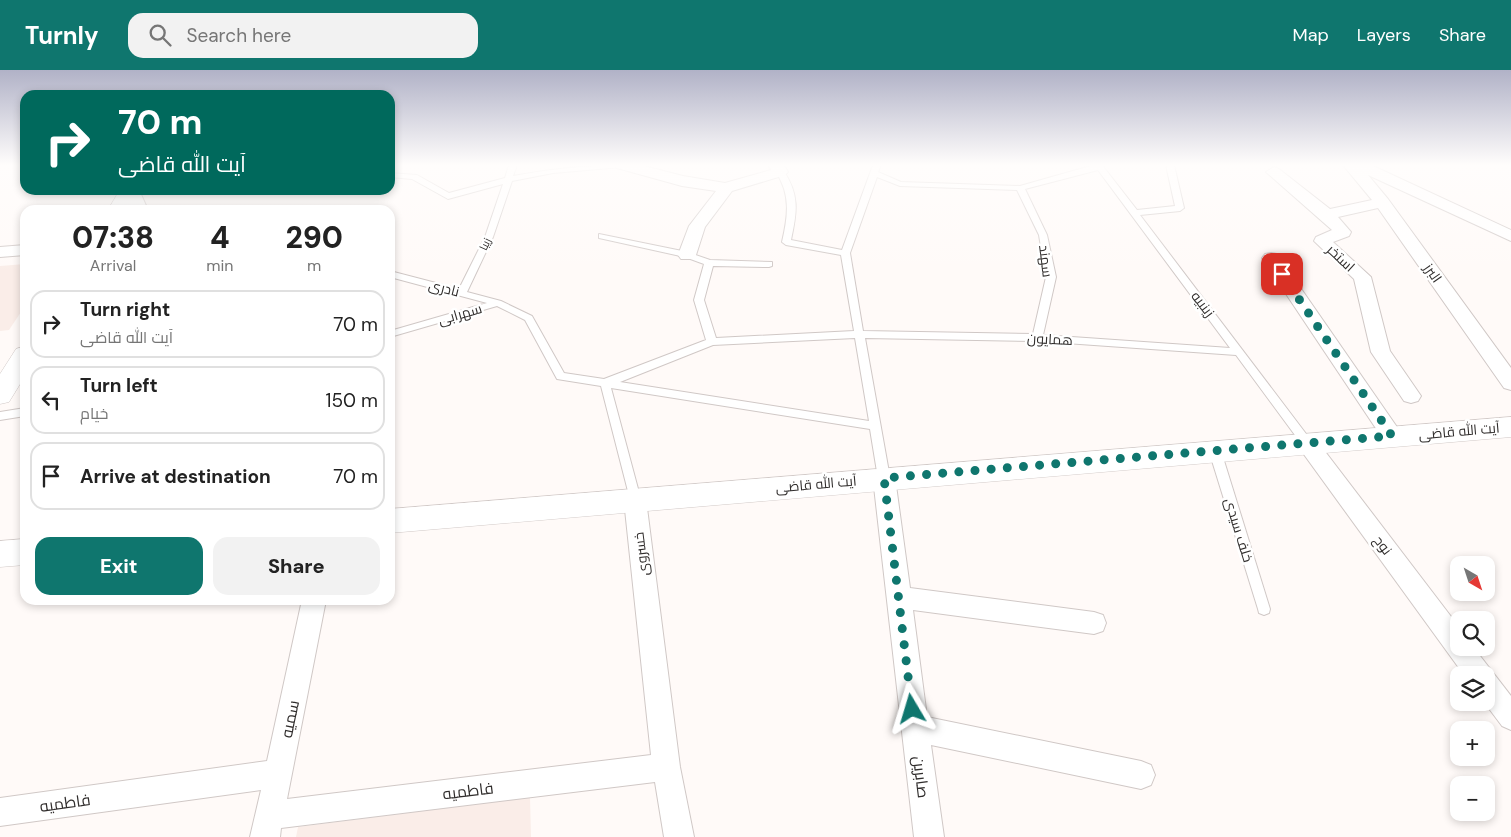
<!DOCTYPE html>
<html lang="en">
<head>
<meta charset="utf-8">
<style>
	:root { --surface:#fff; --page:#f2f2f2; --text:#222; --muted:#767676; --line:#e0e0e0; --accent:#0f766e }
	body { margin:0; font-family:"DM Sans",Cairo,sans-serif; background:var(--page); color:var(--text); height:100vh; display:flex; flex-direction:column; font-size:19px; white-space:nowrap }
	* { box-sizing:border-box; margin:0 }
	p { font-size:16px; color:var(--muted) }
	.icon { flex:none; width:28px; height:28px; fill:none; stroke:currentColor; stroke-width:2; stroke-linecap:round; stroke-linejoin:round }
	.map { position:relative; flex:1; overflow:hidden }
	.side { position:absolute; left:20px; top:135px; width:375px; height:400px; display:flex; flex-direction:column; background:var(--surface); border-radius:15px; box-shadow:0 2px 8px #0003 }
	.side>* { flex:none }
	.hud { position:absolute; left:20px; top:20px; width:375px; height:105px; border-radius:15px; box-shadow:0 2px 8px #0003; background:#00695c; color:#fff; overflow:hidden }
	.needle { width:32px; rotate:141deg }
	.controls { position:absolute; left:1450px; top:486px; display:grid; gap:10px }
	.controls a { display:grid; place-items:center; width:45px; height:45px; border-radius:10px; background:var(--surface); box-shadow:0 2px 8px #0003; font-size:25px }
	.pin { position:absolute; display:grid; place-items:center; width:42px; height:42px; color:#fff; margin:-21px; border-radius:10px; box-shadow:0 2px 8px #0006 }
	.me { position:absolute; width:55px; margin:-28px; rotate:353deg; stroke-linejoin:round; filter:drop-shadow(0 0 4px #0008) }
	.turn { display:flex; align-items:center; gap:18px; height:105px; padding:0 15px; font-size:22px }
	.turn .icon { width:65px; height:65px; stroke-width:2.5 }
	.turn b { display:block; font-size:35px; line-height:42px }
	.eta { display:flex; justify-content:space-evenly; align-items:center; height:85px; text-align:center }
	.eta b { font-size:30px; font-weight:800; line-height:35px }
	.button { display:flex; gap:10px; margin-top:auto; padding:10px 15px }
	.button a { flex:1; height:58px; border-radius:15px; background:var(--accent); color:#fff; font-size:20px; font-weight:800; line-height:58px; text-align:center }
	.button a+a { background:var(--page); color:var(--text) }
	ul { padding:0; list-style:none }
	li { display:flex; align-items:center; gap:15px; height:68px; margin:0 10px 8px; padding:0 5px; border:2px solid var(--line); border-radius:15px }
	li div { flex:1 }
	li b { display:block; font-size:19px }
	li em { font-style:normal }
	header { display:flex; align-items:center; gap:30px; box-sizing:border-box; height:70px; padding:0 25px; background:var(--accent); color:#fff }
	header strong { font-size:24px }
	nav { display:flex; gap:28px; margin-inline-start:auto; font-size:18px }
	.search { width:350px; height:45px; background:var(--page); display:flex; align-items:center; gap:12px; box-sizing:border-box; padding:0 18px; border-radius:15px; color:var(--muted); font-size:19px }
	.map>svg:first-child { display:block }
	.built { fill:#faede8 }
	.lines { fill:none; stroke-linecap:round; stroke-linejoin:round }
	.lane-casing { stroke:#d0c8c6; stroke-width:2 }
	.street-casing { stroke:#d0c8c6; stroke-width:2 }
	.secondary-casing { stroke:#d0c8c6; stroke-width:1 }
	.lane { fill:#fff; fill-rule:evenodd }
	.street { fill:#fff; fill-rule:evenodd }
	.secondary { fill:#fff; fill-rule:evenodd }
	.route { stroke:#0f766e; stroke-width:9; stroke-dasharray:0 16.2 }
	.labels { text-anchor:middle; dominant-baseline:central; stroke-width:5; stroke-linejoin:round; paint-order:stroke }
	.far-street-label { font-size:11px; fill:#302d2c; stroke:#fff }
	.street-label { font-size:14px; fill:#302d2c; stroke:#fff }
	.near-street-label { font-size:16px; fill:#302d2c; stroke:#fff }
</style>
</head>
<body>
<header>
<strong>Turnly</strong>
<div class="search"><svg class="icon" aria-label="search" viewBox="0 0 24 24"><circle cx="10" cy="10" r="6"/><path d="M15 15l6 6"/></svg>Search here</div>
<nav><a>Map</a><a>Layers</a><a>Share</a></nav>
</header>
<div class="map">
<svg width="1511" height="767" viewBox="0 0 1511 767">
	<rect width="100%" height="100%" fill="#fffaf8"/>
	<!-- built -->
	<g class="built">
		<path d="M25,194v42l-16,24 -9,1v-65z"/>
		<path d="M530,727l1,40h-235l2,-10z"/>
	</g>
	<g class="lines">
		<!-- lane casing -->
		<g class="lane-casing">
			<g id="lane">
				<path d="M509,95h8l-4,11c38,-7 74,-11 112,-11l-4,2 -68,6 -41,8 -19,56 -26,55 34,9 31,15 32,57 40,6 102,-39 -12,-40 10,-36 -19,-7 -86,-19v-4l88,18 23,8 62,2v4l-3,1 -56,-1 -9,34 12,38 138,-7 -13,-76 -55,-10 -4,-3c6,-26 9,-47 -6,-70l1,-2h6c17,25 14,42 8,70l51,10 31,-85h8l-3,7 23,10 119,4 74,-21h8l35,45 38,-4 -9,-41h8l10,43 -4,3 -40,4 173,228 -2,3h-8l-67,-91 -199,-14 -172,-3 25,140 -2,3h-8l-2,-3 -8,-49 -259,-41 30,112 -2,3h-8l-30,-117 -44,-7 -32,-59 -28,-14 -107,31v-6l97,-28 -97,-26v-6l69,18 26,-52 18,-53 -55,15 -36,-20 -22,-2v-4l27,2 32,18 56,-15zM1098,100l132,178 -187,-13 13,-58 -9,-42 -22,-46zM877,107l23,9 117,4 22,45 7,42 -13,57 -170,-3 -13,-78zM855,268l14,83 -249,-39 93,-37z"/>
				<path d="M25,338v8l-25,4v-8z"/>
				<path d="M1215,377l4,1 2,3 49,158 -1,4 -5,2 -5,-2 -1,-4 -49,-158 2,-3z"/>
			</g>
		</g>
		<!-- street casing -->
		<g class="street-casing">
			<g id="street">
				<path d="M614,95h26l43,11 42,7 46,-13 -3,-5h16l4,7 -3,3 -53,16 -27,36 -9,28 -3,4h-12l-3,-4 11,-29 27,-35 -34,-5 -65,-18z"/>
				<path d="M1343,95h28l140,65v11l-143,-66 20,24 123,169v22l-7,-2 -126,-180 -40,9 13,15 -2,4 -16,6 38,35 19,74 31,45 -3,5 -7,2 -7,-2 -33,-49 -17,-73 -40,-38 2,-4 16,-7 -66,-58 8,-5 5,2 51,40 42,-9z"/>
				<path d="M123,120h16l9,20h-16z"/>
				<path d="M25,175v10l-25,2v-10z"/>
				<path d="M1271,183l6,1 122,176 3,6 -3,6 -7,2 -7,-2 -123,-184 3,-4z"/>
				<path d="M1307,365l7,2 145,190v21h15l37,48v34l-9,-4 -18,-24h2v-27h-22l-164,-226 -4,-6 4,-6z"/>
				<path d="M884,399l8,3 3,6 15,110 184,24 9,3 3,8 -3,8 -9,3 -181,-24 14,107 214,44 10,4 4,10 -4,10 -10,4 -210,-44 13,92h-30l-41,-359 3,-6z"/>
				<path d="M635,421l8,3 3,6 34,267 14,70h-30l-9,-55 -374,46 -1,9h-30l11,-47 -261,36v-28l267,-37 35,-161h24l-39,199 364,-44 -27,-255 3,-6z"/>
			</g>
		</g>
		<!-- secondary casing -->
		<g class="secondary-casing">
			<g id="secondary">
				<path d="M120,120h20l-12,20h-20z"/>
				<path d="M25,276v30l-16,26 -9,2v-30l16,-25z"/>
				<path d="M1511,347v20l-1121,96v-24z"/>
				<path d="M25,469v26l-25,2v-26z"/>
			</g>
		</g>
		<!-- lane -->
		<use href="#lane" class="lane"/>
		<!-- street -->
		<use href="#street" class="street"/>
		<!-- secondary -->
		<use href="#secondary" class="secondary"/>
	</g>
	<!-- sky -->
	<linearGradient id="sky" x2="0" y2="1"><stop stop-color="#b1b2c7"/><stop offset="0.47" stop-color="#fffdfc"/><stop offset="1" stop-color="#fffdfc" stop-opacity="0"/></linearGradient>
	<rect width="1511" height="202" fill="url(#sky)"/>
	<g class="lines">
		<!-- route -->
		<path class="route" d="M912,639l-28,-231 508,-42 -110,-162"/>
	</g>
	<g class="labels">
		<!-- far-street labels -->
		<g class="far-street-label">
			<text transform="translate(485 174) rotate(-65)">زیبا</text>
		</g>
		<!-- street labels -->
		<g class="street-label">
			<text transform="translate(1341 188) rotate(43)">استخر</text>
			<text transform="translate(1046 191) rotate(83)">سهند</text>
			<text transform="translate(1433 203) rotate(55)">البرز</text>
			<text transform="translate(444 218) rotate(14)">نادری</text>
			<text transform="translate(1203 234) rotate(53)">زینبیه</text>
			<text transform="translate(460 244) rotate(-16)">سهرابی</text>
			<text transform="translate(1050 269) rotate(3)">همایون</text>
			<text transform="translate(1459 361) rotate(-5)">آیت الله قاضی</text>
			<text transform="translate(816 414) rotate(-5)">آیت الله قاضی</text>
			<text transform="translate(1239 460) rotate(73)">خلف سیدی</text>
			<text transform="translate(1383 475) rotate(53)">نوح</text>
			<text transform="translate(641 484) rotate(-97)">خسروی</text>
		</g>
		<!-- near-street labels -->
		<g class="near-street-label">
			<text transform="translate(290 649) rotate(-78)">سمیه</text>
			<text transform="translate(921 707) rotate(83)">صابرین</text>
			<text transform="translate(468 721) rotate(-7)">فاطمیه</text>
			<text transform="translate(65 733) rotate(-8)">فاطمیه</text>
		</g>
	</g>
</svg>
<div class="controls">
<a><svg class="needle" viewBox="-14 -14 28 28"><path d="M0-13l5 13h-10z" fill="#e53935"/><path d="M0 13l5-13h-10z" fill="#767676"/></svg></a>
<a><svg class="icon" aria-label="search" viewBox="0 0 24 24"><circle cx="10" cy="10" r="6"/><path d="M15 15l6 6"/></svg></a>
<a><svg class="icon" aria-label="layers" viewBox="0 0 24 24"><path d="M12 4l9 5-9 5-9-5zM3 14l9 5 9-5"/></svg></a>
<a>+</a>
<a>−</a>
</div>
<div class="pin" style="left:1282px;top:204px;background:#d93025"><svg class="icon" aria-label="arrive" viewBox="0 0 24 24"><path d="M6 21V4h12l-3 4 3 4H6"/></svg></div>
<svg class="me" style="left:912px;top:639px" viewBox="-20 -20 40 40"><path d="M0-17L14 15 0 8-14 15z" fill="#0f766e" stroke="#fff" stroke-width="4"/></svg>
<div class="hud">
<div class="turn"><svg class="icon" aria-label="right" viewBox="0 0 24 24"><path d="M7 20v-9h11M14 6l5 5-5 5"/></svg><div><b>70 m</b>آیت الله قاضی</div></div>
</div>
<section class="side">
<div class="eta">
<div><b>07:38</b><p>Arrival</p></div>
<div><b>4</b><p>min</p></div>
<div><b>290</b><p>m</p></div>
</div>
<ul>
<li><svg class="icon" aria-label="right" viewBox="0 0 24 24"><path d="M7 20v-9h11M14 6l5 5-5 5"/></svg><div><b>Turn right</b><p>آیت الله قاضی</p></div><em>70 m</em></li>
<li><svg class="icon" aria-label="left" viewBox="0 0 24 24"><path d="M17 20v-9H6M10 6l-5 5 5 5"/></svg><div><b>Turn left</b><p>خیام</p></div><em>150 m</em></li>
<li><svg class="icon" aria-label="arrive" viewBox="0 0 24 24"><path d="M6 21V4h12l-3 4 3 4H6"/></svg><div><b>Arrive at destination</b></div><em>70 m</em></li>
</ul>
<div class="button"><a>Exit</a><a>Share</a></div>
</section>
</div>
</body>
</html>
